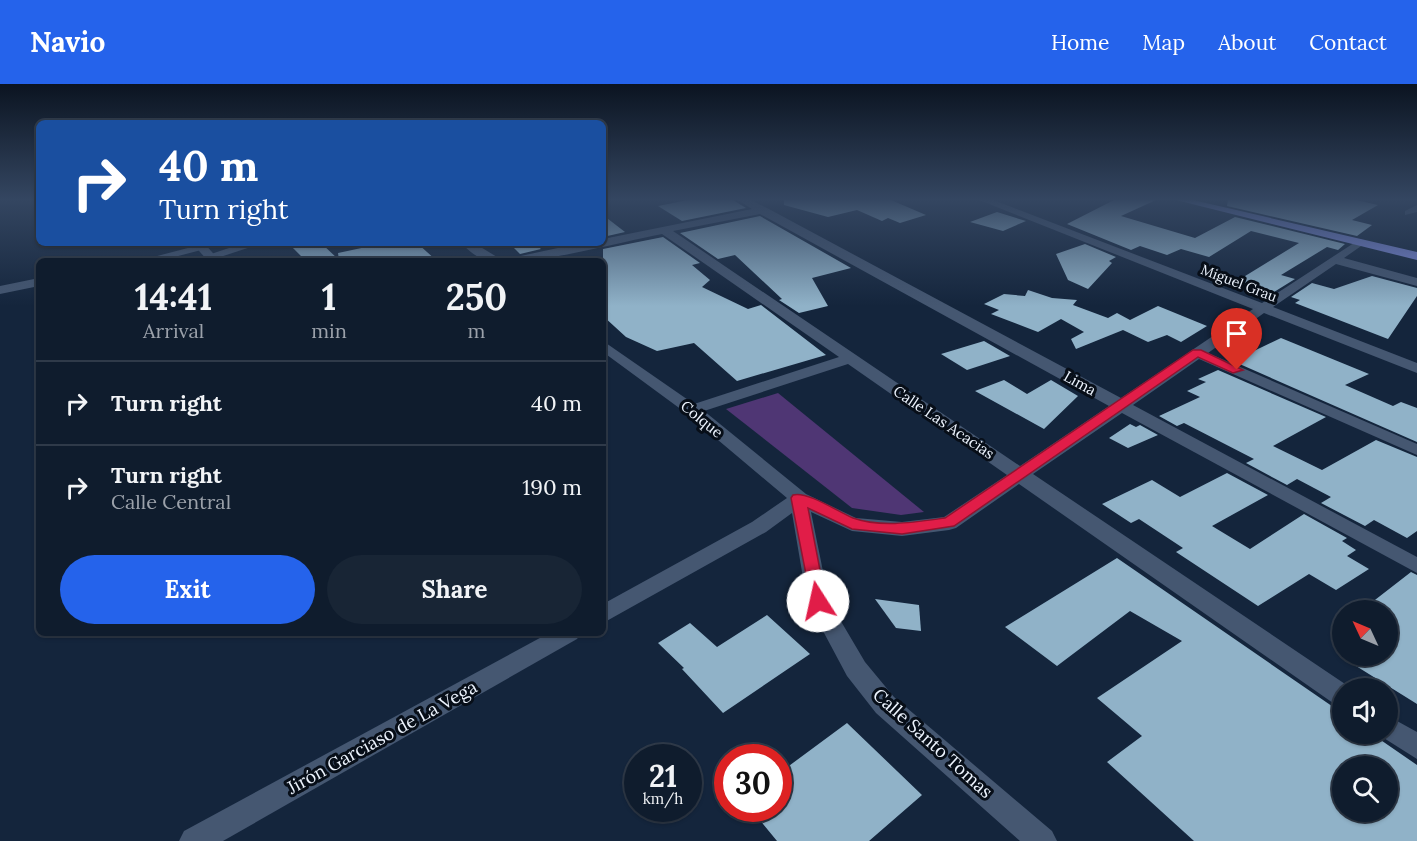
<!DOCTYPE html>
<html lang="en">
<head>
<meta charset="utf-8">
<style>
	:root { --surface:#0f1c2d; --page:#182535; --text:#f1f3f6; --muted:#9ba1aa; --line:#2f3a49; --accent:#2563eb }
	body { margin:0; font-family:Lora,serif; background:var(--page); color:var(--text); height:100vh; display:flex; flex-direction:column; font-size:22px; white-space:nowrap }
	* { box-sizing:border-box; margin:0 }
	p { font-size:20px; color:var(--muted) }
	.icon { flex:none; width:33px; height:33px; fill:none; stroke:currentColor; stroke-width:2; stroke-linecap:round; stroke-linejoin:round }
	.map { position:relative; flex:1; overflow:hidden }
	.sheet { position:absolute; left:36px; top:174px; width:570px; height:378px; display:flex; flex-direction:column; background:var(--surface); border-radius:9px; box-shadow:0 2px 4px #0004,0 0 0 2px var(--line) }
	.sheet>* { flex:none }
	.hud { position:absolute; left:36px; top:36px; width:570px; height:126px; border-radius:9px; box-shadow:0 2px 4px #0004,0 0 0 2px var(--line); background:#1a4fa0; color:#fff; overflow:hidden }
	.needle { width:39px; rotate:314deg }
	.buttons { position:absolute; left:1332px; top:516px; display:grid; gap:12px }
	.buttons a { display:grid; place-items:center; width:66px; height:66px; border-radius:50%; background:var(--surface); box-shadow:0 2px 4px #0004,0 0 0 2px var(--line); font-size:30px }
	.speed { position:absolute; left:624px; top:660px; display:flex; gap:12px; font-size:30px; font-weight:700; text-align:center }
	.speed>* { display:grid; place-content:center; width:78px; height:78px; border-radius:50%; background:var(--surface); box-shadow:0 2px 4px #0004,0 0 0 2px var(--line); line-height:1 }
	.speed small { font-size:15px; font-weight:400 }
	.speed .limit { border:9px solid #d22; background:#fff; color:#111 }
	.pin { position:absolute; display:grid; place-items:center; width:51px; height:51px; color:#fff; margin:-62px -26px; border-radius:50% 50% 50% 0; rotate:-45deg; box-shadow:0 0 6px #0007 }
	.pin .icon { rotate:45deg }
	.me { position:absolute; width:66px; margin:-33px; rotate:350deg; stroke-linejoin:round; filter:drop-shadow(0 0 4px #0008) }
	.turn { display:flex; align-items:center; gap:21px; height:126px; padding:0 24px; font-size:27px }
	.turn .icon { width:78px; height:78px; stroke-width:2.5 }
	.turn b { display:block; font-size:42px; line-height:51px }
	.eta { display:flex; justify-content:space-evenly; align-items:center; height:102px; text-align:center }
	.eta b { font-size:36px; font-weight:700; line-height:42px }
	.button { display:flex; gap:12px; margin-top:auto; padding:12px 24px }
	.button a { flex:1; height:69px; border-radius:36px; background:var(--accent); color:#fff; font-size:24px; font-weight:700; line-height:69px; text-align:center }
	.button a+a { background:var(--page); color:var(--text) }
	ul { padding:0; list-style:none }
	li { display:flex; align-items:center; gap:18px; height:84px; padding:0 24px; border-top:2px solid var(--line) }
	li div { flex:1 }
	li b { display:block; font-size:22px }
	li em { font-style:normal }
	header { display:flex; align-items:center; gap:36px; box-sizing:border-box; height:84px; padding:0 30px; background:var(--accent); color:#fff }
	header strong { font-size:28px }
	nav { display:flex; gap:33px; margin-inline-start:auto; font-size:21px }
	.map>svg:first-child { display:block }
	.green { fill:#4f3674 }
	.building { fill:#90b2c8; fill-rule:evenodd }
	.lines { fill:none; stroke-linecap:round; stroke-linejoin:round }
	.minor { fill:#455771; fill-rule:evenodd }
	.tertiary { fill:#455771; fill-rule:evenodd }
	.trunk { fill:#7e8adc; fill-rule:evenodd }
	.route { fill:#e11d48; stroke:#92132f; stroke-width:1.5 }
	.labels { text-anchor:middle; dominant-baseline:central; stroke-width:6; stroke-linejoin:round; paint-order:stroke }
	.far-street-label { font-size:14px; fill:#ecf3fd; stroke:#070e18 }
	.street-label { font-size:15px; fill:#ecf3fd; stroke:#070e18 }
	.near-street-label { font-size:18px; fill:#ecf3fd; stroke:#070e18 }
</style>
</head>
<body>
<header>
<strong>Navio</strong>
<nav><a>Home</a><a>Map</a><a>About</a><a>Contact</a></nav>
</header>
<div class="map">
<svg width="1417" height="757" viewBox="0 0 1417 757">
	<rect width="100%" height="100%" fill="#14253c"/>
	<!-- green -->
	<path class="green" d="M778,309l146,119 -23,3 -49,-7 -126,-99z"/>
	<!-- building -->
	<g class="building">
		<path d="M688,116h45l13,8 -64,13 -24,-15z"/>
		<path d="M784,116h107l35,15 -26,8 -12,-5 -6,3 -25,-11 -29,7 -44,-12z"/>
		<path d="M1114,116h42l-35,16 74,22 40,-21 110,27 -7,6 -11,-3 -46,28 14,4 -21,13 -37,-11 62,-38 -48,-12 -42,26 -28,-8 -14,6 -27,-9 -9,4 -64,-26z"/>
		<path d="M1228,116h128l22,5 -26,15 20,5 -15,11 -130,-30z"/>
		<path d="M997,128l29,9 -23,10 -33,-9z"/>
		<path d="M603,131l22,17 -22,5z"/>
		<path d="M760,132l91,52 -39,10 16,28 -29,7 -20,-13 3,-1 -47,-44 -17,4 -38,-26z"/>
		<path d="M663,153l37,26 -8,2 18,15 -8,7 46,22 13,-4 65,50 -89,26 -43,-38 -37,8 -31,-14 -23,-21v-67z"/>
		<path d="M288,159h33l18,17 -1,-7 47,-10h32l20,18h-131z"/>
		<path d="M509,159h25l7,6 -21,5z"/>
		<path d="M1085,160l31,13 -7,4 3,2 -24,26 -20,-9 -12,-26z"/>
		<path d="M1372,192l45,12v8l-29,43 -93,-36 5,-3 -9,-3 21,-14 22,6z"/>
		<path d="M1028,206l24,8 25,2 -4,5 35,13 9,-5 13,7 28,-14 49,20 -26,16 -14,-7 -19,7 -25,-12 -47,19 -5,-10 13,-7 -23,-13 -23,13 -47,-18 8,-4 -15,-6 20,-10 21,2z"/>
		<path d="M1281,254l88,36 -24,11 48,21 8,-4 16,6v34l-182,-80 3,-1 -3,-1z"/>
		<path d="M984,257l26,15 -43,14 -26,-16z"/>
		<path d="M1218,286l108,47 -53,29 49,24 54,-30 41,17v74l-10,7 -33,-18 -9,6 -44,-23 10,-6 -34,-18 -10,6 -41,-22 8,-4 -70,-36 -7,3 -18,-10 41,-19 -13,-6 19,-9 -8,-3z"/>
		<path d="M1004,296l23,14 24,-14 27,16 -34,33 -69,-38z"/>
		<path d="M1130,340l6,3 4,-2 18,10 -30,13 -19,-10z"/>
		<path d="M1227,389l41,22 -56,31 38,23 54,-35 43,24 -5,3 14,9 -9,6 22,13 -33,21 -27,-16 -51,32 -82,-54 7,-4 -44,-29 -8,4 -29,-19 50,-24 28,17z"/>
		<path d="M1117,474l225,155v21h30l45,31v76h-223l-87,-79 35,-26 -45,-38 85,-57 -52,-30 -73,55 -52,-39zM1342,682h46v46h-46z"/>
		<path d="M1411,488l6,3v129l-77,-48h48v-46h-26z"/>
		<path d="M875,515l44,6 2,26 -25,-3z"/>
		<path d="M767,531l43,39 -87,59 -41,-44 2,-1 -26,-25 32,-20 27,24z"/>
		<path d="M847,639l75,72 -53,46h-92l-27,-33h28v-34z"/>
	</g>
	<g class="lines">
		<!-- minor -->
		<g class="minor">
			<path d="M738,116h12l17,8 354,190 132,-89 -274,-109h14l269,103 98,-64 6,3 -2,2 -20,14 73,20v8l-81,-22 -63,43 144,56v10l-153,-60 -56,40 209,91v11l-218,-96 -66,46 284,152v16l-295,-160 -89,61 318,214h-9v18l-9,-3 -314,-219 -63,44 -7,2 -47,6 -50,-5 -41,-19 18,89 36,61 29,35 158,134 5,10h-37l-144,-128 -29,-37 -40,-75 -15,-88 -26,19 -163,91v-19l149,-82 35,-24 -101,-85 -83,-61v-11l91,63 145,-47 -177,-123c-43,8 -134,34 -174,27 -10,-2 -20,-11 -27,-18h13l28,17 79,-17h22v-4l149,-30zM760,130l349,192 -89,60 -347,-235zM848,280l159,111 -63,42 -42,5 -46,-4 -50,-24 -102,-83z"/>
			<path d="M1417,121v7l-12,3v-4z"/>
			<path d="M192,159h12l16,18h-12z"/>
			<path d="M549,549h32l-4,6 -354,202h-44l5,-10z"/>
			<path d="M1388,632l29,16v27l-38,-24 9,-1z"/>
		</g>
		<!-- tertiary -->
		<g class="tertiary">
			<path d="M207,159h21l-69,18h-21z"/>
			<path d="M244,159h19l-52,17 -6,-4z"/>
			<path d="M39,194v8l-39,8v-8z"/>
		</g>
		<!-- trunk -->
		<path class="trunk" d="M1176,116h17l224,52v8z"/>
	</g>
	<!-- sky -->
	<linearGradient id="sky" x2="0" y2="1"><stop stop-color="#0b1421"/><stop offset="0.52" stop-color="#344661"/><stop offset="1" stop-color="#344661" stop-opacity="0"/></linearGradient>
	<rect width="1417" height="222" fill="url(#sky)"/>
	<!-- route -->
	<path class="route" d="M1193,266h8l42,20 -10,3 -35,-16 -244,169 -52,8 -50,-5 -44,-21 18,93 -8,6 -6,-2 -21,-107 2,-3c15,-4 45,17 60,23 28,10 63,4 92,0z"/>
	<g class="labels">
		<!-- far-street labels -->
		<g class="far-street-label">
			<text transform="translate(1239 199) rotate(21)">Miguel Grau</text>
		</g>
		<!-- street labels -->
		<g class="street-label">
			<text transform="translate(1080 299) rotate(29)">Lima</text>
			<text transform="translate(702 335) rotate(39)">Colque</text>
			<text transform="translate(944 338) rotate(34)">Calle Las Acacias</text>
		</g>
		<!-- near-street labels -->
		<g class="near-street-label">
			<text transform="translate(382 653) rotate(-29)">Jirón Garciaso de La Vega</text>
			<text transform="translate(933 659) rotate(42)">Calle Santo Tomas</text>
		</g>
	</g>
</svg>
<div class="buttons">
<a><svg class="needle" viewBox="-14 -14 28 28"><path d="M0-13l5 13h-10z" fill="#e53935"/><path d="M0 13l5-13h-10z" fill="#9ba1aa"/></svg></a>
<a><svg class="icon" aria-label="sound" viewBox="0 0 24 24"><path d="M4 9h4l5-4v14l-5-4H4zM17 9q2 3 0 6"/></svg></a>
<a><svg class="icon" aria-label="search" viewBox="0 0 24 24"><circle cx="10" cy="10" r="6"/><path d="M15 15l6 6"/></svg></a>
</div>
<div class="speed"><div>21<small>km/h</small></div><div class="limit">30</div></div>
<div class="pin" style="left:1237px;top:286px;background:#d93025"><svg class="icon" aria-label="arrive" viewBox="0 0 24 24"><path d="M6 21V4h12l-3 4 3 4H6"/></svg></div>
<svg class="me" style="left:818px;top:517px" viewBox="-20 -20 40 40"><circle r="19" fill="#fff"/><path d="M0-13L10 11 0 6-10 11z" fill="#e11d48"/></svg>
<div class="hud">
<div class="turn"><svg class="icon" aria-label="right" viewBox="0 0 24 24"><path d="M7 20v-9h11M14 6l5 5-5 5"/></svg><div><b>40 m</b>Turn right</div></div>
</div>
<section class="sheet">
<div class="eta">
<div><b>14:41</b><p>Arrival</p></div>
<div><b>1</b><p>min</p></div>
<div><b>250</b><p>m</p></div>
</div>
<ul>
<li><svg class="icon" aria-label="right" viewBox="0 0 24 24"><path d="M7 20v-9h11M14 6l5 5-5 5"/></svg><div><b>Turn right</b></div><em>40 m</em></li>
<li><svg class="icon" aria-label="right" viewBox="0 0 24 24"><path d="M7 20v-9h11M14 6l5 5-5 5"/></svg><div><b>Turn right</b><p>Calle Central</p></div><em>190 m</em></li>
</ul>
<div class="button"><a>Exit</a><a>Share</a></div>
</section>
</div>
</body>
</html>
